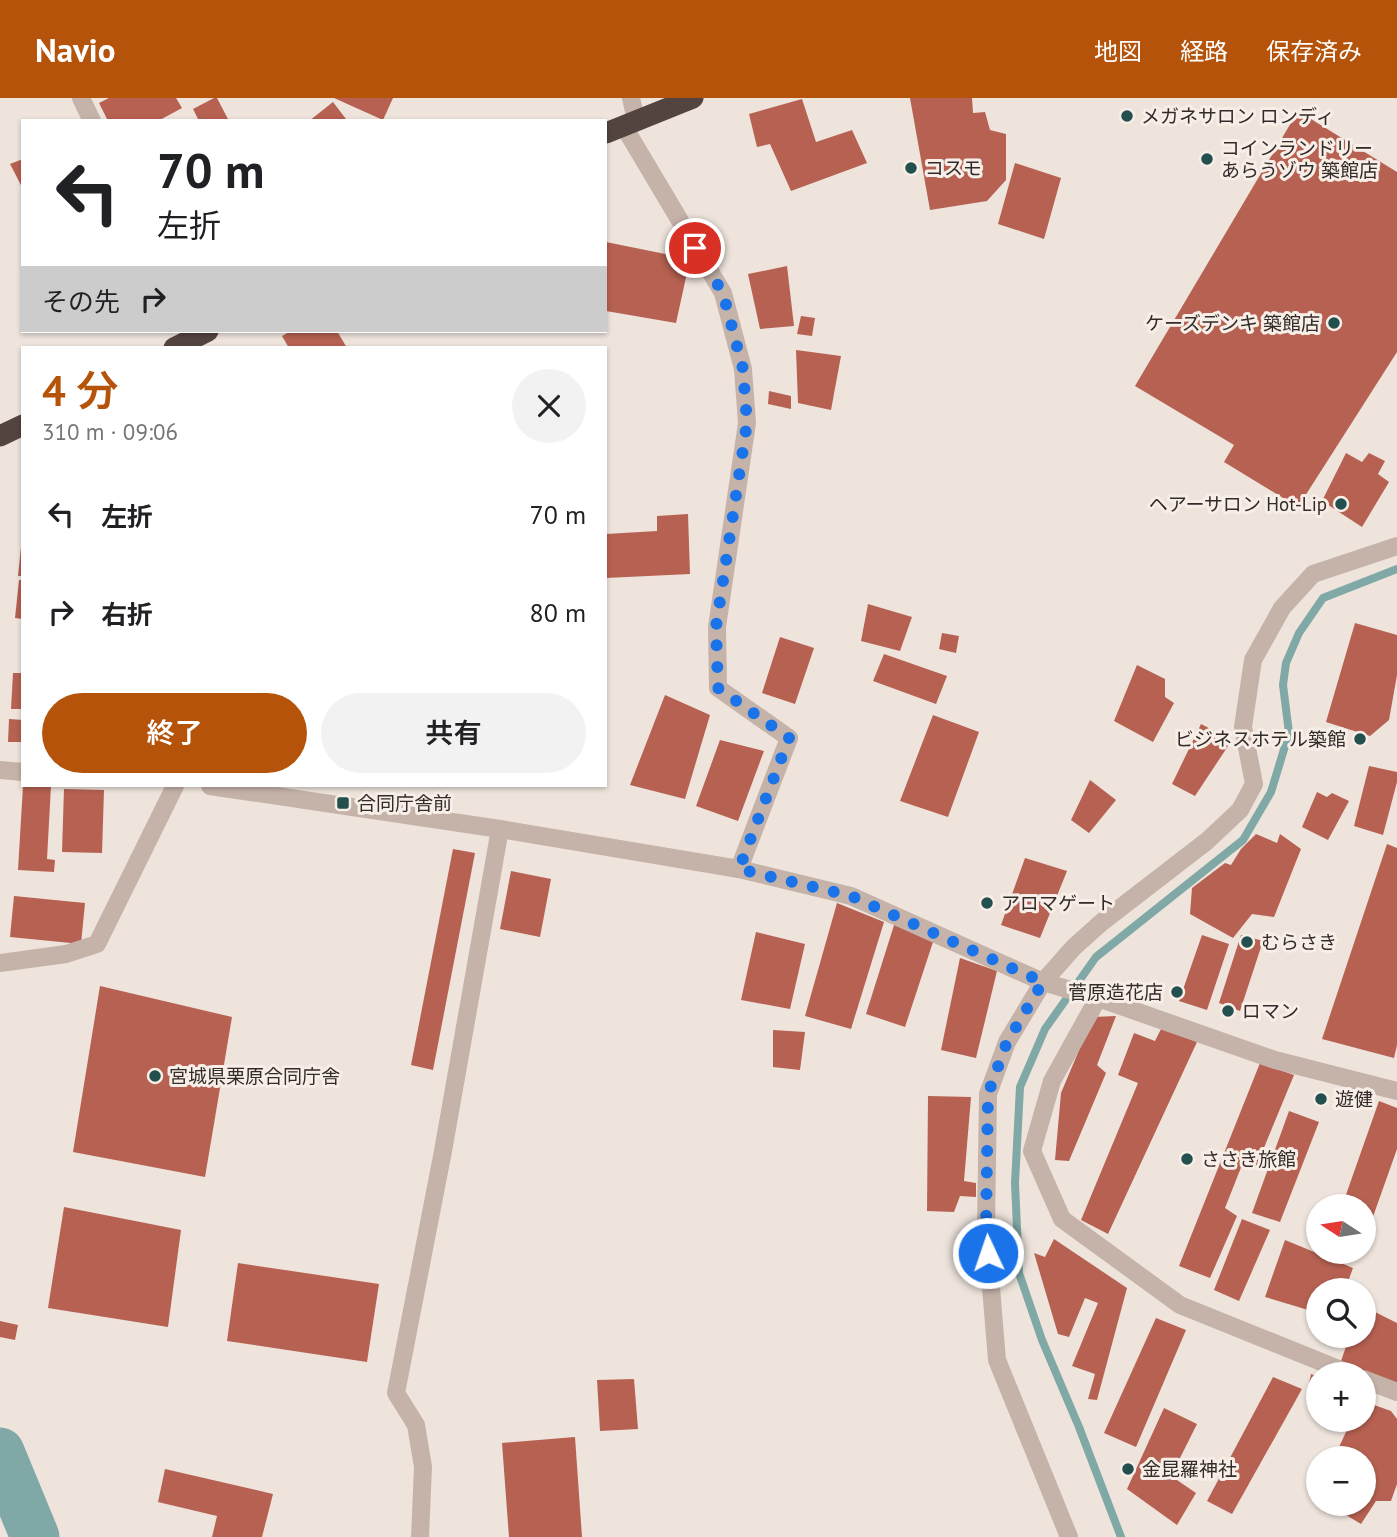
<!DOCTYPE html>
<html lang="ja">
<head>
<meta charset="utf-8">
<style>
	:root { --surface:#fff; --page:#f2f2f2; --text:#202124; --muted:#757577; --accent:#b45309 }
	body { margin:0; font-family:"PT Sans","Noto Sans JP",sans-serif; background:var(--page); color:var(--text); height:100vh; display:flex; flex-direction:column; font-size:26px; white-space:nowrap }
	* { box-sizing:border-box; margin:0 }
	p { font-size:23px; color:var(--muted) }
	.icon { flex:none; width:38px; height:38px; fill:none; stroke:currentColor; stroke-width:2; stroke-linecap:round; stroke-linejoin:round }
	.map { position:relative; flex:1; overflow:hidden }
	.sheet { position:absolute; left:21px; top:248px; width:586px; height:441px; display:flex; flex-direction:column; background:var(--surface); border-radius:0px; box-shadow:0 2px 5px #0004 }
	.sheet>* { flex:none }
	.hud { position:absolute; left:21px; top:21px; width:586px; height:214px; border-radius:0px; box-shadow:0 2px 5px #0004; background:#fff; color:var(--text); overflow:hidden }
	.needle { width:46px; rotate:282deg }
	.tools { position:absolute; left:1306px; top:1096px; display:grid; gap:14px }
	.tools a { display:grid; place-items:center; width:70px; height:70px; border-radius:50%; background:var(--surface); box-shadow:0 2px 5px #0004; font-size:35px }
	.pin { position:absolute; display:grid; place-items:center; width:60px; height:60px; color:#fff; margin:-30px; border:4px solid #fff; border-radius:50%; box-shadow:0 2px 7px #0007 }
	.me { position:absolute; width:77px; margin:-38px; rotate:357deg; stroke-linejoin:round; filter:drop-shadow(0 0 5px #0008) }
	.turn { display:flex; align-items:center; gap:24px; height:147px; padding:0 21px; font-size:32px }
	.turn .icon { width:91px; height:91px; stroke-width:2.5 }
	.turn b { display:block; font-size:49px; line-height:60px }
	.then { display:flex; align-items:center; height:66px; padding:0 21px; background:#0003; gap:14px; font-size:26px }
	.round { display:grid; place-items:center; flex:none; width:74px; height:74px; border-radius:37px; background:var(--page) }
	.headline { display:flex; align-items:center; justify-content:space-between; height:119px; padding:0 21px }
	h1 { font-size:42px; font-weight:600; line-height:52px; color:var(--accent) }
	.primary-button { display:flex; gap:14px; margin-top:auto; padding:14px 21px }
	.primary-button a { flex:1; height:80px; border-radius:42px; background:var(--accent); color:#fff; font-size:28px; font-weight:600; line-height:80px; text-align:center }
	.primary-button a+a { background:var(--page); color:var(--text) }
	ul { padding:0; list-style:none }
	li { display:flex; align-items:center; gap:21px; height:98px; padding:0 21px }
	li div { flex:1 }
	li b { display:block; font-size:26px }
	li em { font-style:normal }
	header { display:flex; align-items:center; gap:42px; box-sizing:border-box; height:98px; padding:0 35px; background:var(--accent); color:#fff }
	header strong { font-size:33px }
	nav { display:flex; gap:38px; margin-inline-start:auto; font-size:24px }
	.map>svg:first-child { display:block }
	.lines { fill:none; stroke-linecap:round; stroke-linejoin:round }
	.stream { stroke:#7fa8a6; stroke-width:8 }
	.river { stroke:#7fa8a6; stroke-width:49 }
	.building { fill:#b66152 }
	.minor { stroke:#c5b3a9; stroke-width:18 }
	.highway { stroke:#534440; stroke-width:21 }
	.route { stroke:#1a73e8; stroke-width:12; stroke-dasharray:0 21.6 }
	.poi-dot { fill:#234f4e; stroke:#f7eee8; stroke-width:2.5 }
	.labels { text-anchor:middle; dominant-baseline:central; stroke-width:6; stroke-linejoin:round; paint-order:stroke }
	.poi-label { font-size:19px; fill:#332b28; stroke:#f7eee8; text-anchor:start }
</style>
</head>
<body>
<header>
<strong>Navio</strong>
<nav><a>地図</a><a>経路</a><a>保存済み</a></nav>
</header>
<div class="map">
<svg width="1397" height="1439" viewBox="0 0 1397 1439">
	<rect width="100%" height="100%" fill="#eee4dc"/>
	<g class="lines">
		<!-- stream -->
		<path class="stream" d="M1121,1439l-42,-110 -37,-87 -23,-67 -4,-90 5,-96 25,-58 51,-72 147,-117 28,-48 18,-59 -6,-48 3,-22 13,-30 24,-35 74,-29"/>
		<!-- river -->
		<path class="river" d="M0,1354l35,85"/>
	</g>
	<!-- building -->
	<g class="building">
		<path d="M109,0h67l6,10 -24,13h-50l-9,-18z"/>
		<path d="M214,0h3l12,23h-30l-6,-12z"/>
		<path d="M334,0h59l-10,22z"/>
		<path d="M910,0h62l1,15 12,-1 5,18 16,4v46l-19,21 -57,9z"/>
		<path d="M802,1l14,43 36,-12 15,33 -76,28 -21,-47 -13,3 -8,-33z"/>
		<path d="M333,4l13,17 -37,2z"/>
		<path d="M1298,13l99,61v180l-99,155 -74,-45 10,-17 -99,-59z"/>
		<path d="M23,61v30l-13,-25z"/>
		<path d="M1015,65l46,15 -17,61 -46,-15z"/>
		<path d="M606,144l84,17 -14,64 -70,-12z"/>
		<path d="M787,168l7,60 -34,3 -12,-55z"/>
		<path d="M801,218l14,2 -3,18 -15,-2z"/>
		<path d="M291,233h46l10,17h-58l-7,-12z"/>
		<path d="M796,252l45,6 -10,54 -33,-7z"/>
		<path d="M769,293l22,5v13l-23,-5z"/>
		<path d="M1346,355l16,9 7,-9 16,8 -7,13 11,8 -27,45 -40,-26z"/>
		<path d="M688,416l2,60 -84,4v-44l51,-3v-15z"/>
		<path d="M21,449h2v29h-5z"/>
		<path d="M19,482h4v39l-8,-1z"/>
		<path d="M868,506l44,13 -12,34 -39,-10z"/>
		<path d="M1355,525l42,12v40l-8,45 -19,16 -44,-14z"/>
		<path d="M942,535l17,3 -3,17 -17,-4z"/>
		<path d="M780,539l34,11 -19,56 -33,-11z"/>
		<path d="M884,556l63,22 -11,28 -63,-23z"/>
		<path d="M1137,567l28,14v18l9,6 -21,39 -39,-21z"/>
		<path d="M13,575h10v36h-12z"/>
		<path d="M665,597l45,20 -25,84 -55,-14z"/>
		<path d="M933,617l46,17 -31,85 -48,-16z"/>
		<path d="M9,621l14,1v22h-15z"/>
		<path d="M1201,626l31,16 -37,56 -23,-12z"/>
		<path d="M720,642l44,11 -26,70 -42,-15z"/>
		<path d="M1369,668l28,6v10l-14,53 -29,-9z"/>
		<path d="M1090,682l26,20 -27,33 -18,-13z"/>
		<path d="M23,688h28l-4,73 8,1 -1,12 -36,-2z"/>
		<path d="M64,691l40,1 -2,63 -40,-1z"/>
		<path d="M1317,694l10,5 5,-4 17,8 -21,39 -26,-13z"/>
		<path d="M1256,736l21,9 3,-9 21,15 -27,68 -22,-3 -19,24 -43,-24 2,-26 33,-25 6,2 10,-16z"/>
		<path d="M1387,746l10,4v197l-3,13 -72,-19z"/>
		<path d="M453,751l22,4 -42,217 -22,-5z"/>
		<path d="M1025,760l42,13 -27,67 -39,-13z"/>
		<path d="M511,773l40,8 -11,58 -40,-8z"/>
		<path d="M14,798l71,7 -4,41 -71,-7z"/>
		<path d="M837,805l47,19 -33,107 -46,-13z"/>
		<path d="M895,824l38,20 -28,85 -39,-13z"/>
		<path d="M756,834l49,12 -15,65 -49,-9z"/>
		<path d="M1202,837l27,9 -22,66 -28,-9z"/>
		<path d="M1241,837l22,6 -23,70 -21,-8z"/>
		<path d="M960,860l37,13 -21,87 -35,-8z"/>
		<path d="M100,888l132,31 -27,160 -132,-25z"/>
		<path d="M1116,918l-19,49 9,8 -37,88 -14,-1 6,-67 32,-76z"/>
		<path d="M1162,929l35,15 -89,192 -27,-14 57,-137 -20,-8 16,-42 21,8z"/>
		<path d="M773,932l32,2 -5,38 -27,-3z"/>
		<path d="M1260,965l34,12 -38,92 -14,-2 -17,43 12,8 -27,62 -31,-12z"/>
		<path d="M928,998l43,1 -7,84 12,2v14l-16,-1 -6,16 -27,-1z"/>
		<path d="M1379,1003l18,7v41l-33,93 -1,-36h-21z"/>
		<path d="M1289,1013l30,11 -39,100 -28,-9z"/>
		<path d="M64,1109l117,23 -13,97 -120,-19z"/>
		<path d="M1242,1121l28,11 -31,71 -25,-11z"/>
		<path d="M1054,1141l73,49 -30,112 -9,-1 7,-25 -23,-8 26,-63 -13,-5 -16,39 -11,-3 -24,-81 11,4z"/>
		<path d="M1285,1142l68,28 -8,22h-27v23l-53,-16z"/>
		<path d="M238,1165l141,21 -12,78 -140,-21z"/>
		<path d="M1363,1208l34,17v62l-56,-24 9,-26h13z"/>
		<path d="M1156,1220l30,12 -50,117 -32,-14z"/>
		<path d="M0,1223l18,4 -3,15 -15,-3z"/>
		<path d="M1311,1276l7,3v16l-10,-3z"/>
		<path d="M1273,1279l29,12 -70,125 -25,-13z"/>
		<path d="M634,1281l4,50 -38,2 -3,-51z"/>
		<path d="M1363,1303l28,10 6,8v65l-6,17h-15l-15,23 -35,-21h37v-45h-29l18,-39h11z"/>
		<path d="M1164,1310l33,16 -26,52 25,17 -19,32 -50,-36z"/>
		<path d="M575,1339l7,100h-73l-7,-94z"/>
		<path d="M165,1371l108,25 -11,43h-50l5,-21 -59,-14z"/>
	</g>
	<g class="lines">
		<!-- minor -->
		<g class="minor">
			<path d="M81,0l11,23"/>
			<path d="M631,0l5,22"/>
			<path d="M623,27l100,168 20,76 4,54 -30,204 1,61 71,50 -50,131"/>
			<path d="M0,672l23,2"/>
			<path d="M210,688l290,43 239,40 112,27 192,86 55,16 177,62 122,31"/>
			<path d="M0,865l66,-9 31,-10 78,-158"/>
			<path d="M1098,900l-46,83 -20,70 30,68 118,86 171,69"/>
			<path d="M1363,1281l34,13"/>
			<path d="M420,1439l3,-70 -7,-42 -20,-32 47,-242 57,-322"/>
			<path d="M1069,1439l-72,-177 -11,-133 2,-133 19,-52 36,-60 31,-35 28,-25 105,-81 33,-31 14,-26 -11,-57 10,-67 29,-52 31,-34 84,-28"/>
		</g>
		<!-- highway -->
		<g class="highway">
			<path d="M606,35l87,-35"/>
			<path d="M174,250l34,-17"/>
			<path d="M0,338l23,-11"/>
		</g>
	</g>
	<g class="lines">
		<!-- route -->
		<path class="route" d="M695,150l28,45 20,76 4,54 -31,204 2,61 71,50 -50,131 112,27 192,86 -36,60 -19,52 -2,133 2,26"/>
	</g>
	<!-- markers -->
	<g class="poi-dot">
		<circle cx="1127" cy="18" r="7"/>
		<circle cx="1207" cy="61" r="7"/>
		<circle cx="911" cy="70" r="7"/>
		<circle cx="1334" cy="225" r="7"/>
		<circle cx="1341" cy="406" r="7"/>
		<circle cx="1360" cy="641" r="7"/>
		<rect x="336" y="698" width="14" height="14" rx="3.5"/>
		<circle cx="987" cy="805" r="7"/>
		<circle cx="1247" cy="844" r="7"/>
		<circle cx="1177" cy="894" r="7"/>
		<circle cx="1228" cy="913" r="7"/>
		<circle cx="155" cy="978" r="7"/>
		<circle cx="1321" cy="1001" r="7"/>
		<circle cx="1187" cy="1061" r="7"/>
		<circle cx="1128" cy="1371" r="7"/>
	</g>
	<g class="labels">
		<!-- poi labels -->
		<g class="poi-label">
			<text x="1141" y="18">メガネサロン ロンディ</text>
			<text x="1221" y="50">コインランドリー<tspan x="1221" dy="22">あらうゾウ 築館店</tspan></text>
			<text x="925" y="70">コスモ</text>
			<text x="1320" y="225" text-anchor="end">ケーズデンキ 築館店</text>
			<text x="1327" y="406" text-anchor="end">ヘアーサロン Hot-Lip</text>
			<text x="1346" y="641" text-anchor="end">ビジネスホテル築館</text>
			<text x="357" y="705">合同庁舎前</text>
			<text x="1001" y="805">アロマゲート</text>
			<text x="1261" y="844">むらさき</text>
			<text x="1163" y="894" text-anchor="end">菅原造花店</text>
			<text x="1242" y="913">ロマン</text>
			<text x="169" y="978">宮城県栗原合同庁舎</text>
			<text x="1335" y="1001">遊健</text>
			<text x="1201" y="1061">ささき旅館</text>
			<text x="1142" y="1371">金昆羅神社</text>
		</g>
	</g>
</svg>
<div class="tools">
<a><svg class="needle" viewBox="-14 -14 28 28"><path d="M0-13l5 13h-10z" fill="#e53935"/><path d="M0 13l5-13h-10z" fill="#757577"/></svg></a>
<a><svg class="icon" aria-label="search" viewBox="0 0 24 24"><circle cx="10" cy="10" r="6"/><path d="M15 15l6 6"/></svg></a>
<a>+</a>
<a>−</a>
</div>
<div class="pin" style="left:695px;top:150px;background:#d93025"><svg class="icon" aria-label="arrive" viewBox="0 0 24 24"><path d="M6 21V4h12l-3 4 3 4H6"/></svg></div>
<svg class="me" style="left:988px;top:1155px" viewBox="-20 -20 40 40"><circle r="17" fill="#1a73e8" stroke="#fff" stroke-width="3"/><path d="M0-11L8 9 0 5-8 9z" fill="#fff"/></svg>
<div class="hud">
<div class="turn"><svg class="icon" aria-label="left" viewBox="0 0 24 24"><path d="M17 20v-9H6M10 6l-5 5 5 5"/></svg><div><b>70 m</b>左折</div></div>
<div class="then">その先<svg class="icon" aria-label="right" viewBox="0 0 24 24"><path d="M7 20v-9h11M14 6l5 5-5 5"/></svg></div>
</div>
<section class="sheet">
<div class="headline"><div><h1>4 分</h1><p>310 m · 09:06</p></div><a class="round"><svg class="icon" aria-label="close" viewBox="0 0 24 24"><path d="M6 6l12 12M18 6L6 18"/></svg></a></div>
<ul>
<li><svg class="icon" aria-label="left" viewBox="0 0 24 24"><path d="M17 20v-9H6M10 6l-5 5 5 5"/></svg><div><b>左折</b></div><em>70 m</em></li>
<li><svg class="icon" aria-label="right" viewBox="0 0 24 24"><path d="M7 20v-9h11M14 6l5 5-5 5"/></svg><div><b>右折</b></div><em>80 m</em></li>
</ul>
<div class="primary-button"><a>終了</a><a>共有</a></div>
</section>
</div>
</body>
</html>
